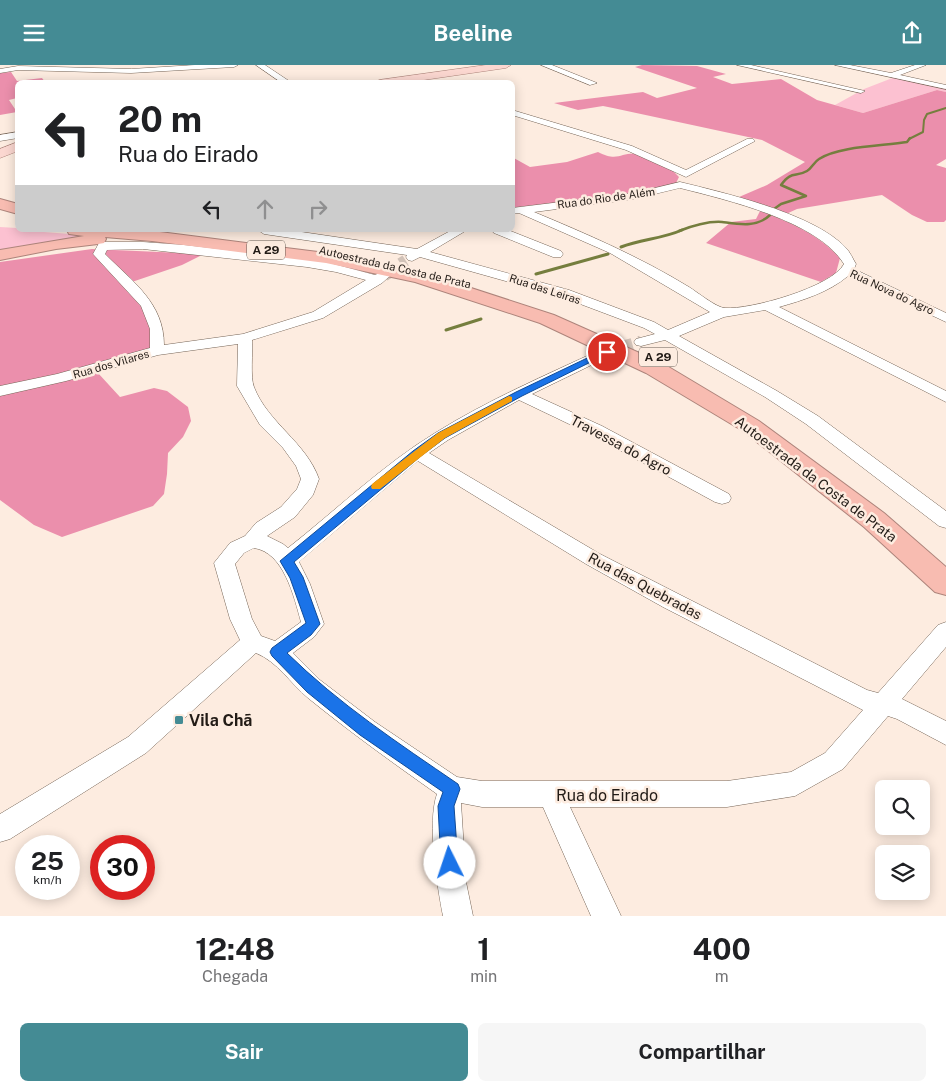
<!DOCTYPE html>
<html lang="pt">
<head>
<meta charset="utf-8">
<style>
	:root { --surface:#fff; --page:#f6f6f6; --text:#202124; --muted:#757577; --accent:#448b94 }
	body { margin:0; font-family:"Public Sans",sans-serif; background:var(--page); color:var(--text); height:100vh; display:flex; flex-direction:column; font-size:19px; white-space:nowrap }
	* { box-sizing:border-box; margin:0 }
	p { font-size:16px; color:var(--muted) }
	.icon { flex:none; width:28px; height:28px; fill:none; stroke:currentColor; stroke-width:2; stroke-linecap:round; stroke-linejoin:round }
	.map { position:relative; height:851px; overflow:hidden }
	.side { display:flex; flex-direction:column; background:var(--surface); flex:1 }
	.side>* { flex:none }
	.top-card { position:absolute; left:15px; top:15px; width:500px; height:152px; border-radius:8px; box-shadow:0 2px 12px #0003; background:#fff; color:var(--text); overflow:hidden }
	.buttons { position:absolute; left:875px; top:715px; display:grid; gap:10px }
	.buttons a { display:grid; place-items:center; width:55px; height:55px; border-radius:8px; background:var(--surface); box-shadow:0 2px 12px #0003; font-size:25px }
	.speed { position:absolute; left:15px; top:770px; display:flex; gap:10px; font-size:25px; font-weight:700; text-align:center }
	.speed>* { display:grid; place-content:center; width:65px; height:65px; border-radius:50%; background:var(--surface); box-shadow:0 2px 12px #0003; line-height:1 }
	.speed small { font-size:12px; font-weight:400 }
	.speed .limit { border:8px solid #d22; background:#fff; color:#111 }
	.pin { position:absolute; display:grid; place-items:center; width:42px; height:42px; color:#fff; margin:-21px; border:2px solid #fff; border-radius:50%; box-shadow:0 1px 5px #0007 }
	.me { position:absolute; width:55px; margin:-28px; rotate:356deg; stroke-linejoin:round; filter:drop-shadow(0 0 4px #0008) }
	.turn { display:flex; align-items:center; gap:18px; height:105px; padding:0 20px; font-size:22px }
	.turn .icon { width:65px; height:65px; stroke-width:2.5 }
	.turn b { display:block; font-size:35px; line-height:42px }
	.lanes { display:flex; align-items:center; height:48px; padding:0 20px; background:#0003; justify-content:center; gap:25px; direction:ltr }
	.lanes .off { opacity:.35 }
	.eta { display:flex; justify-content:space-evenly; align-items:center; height:85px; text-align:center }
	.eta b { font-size:30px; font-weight:700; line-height:35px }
	.cta { display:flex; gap:10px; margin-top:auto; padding:10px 20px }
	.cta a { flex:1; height:58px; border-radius:8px; background:var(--accent); color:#fff; font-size:20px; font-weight:700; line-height:58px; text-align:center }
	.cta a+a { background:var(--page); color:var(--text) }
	header { display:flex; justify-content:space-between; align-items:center; height:65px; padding:0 20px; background:var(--accent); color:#fff; font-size:22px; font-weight:700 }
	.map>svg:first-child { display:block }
	.green { fill:#fcc1d1 }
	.forest { fill:#eb8fac }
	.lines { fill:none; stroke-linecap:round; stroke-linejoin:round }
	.stream-far2 { stroke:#757e3e; stroke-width:2 }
	.stream-far1 { stroke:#757e3e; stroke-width:2.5 }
	.stream { stroke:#757e3e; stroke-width:3 }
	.minor-tunnel-far1 { stroke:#d1c2b8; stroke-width:13; stroke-dasharray:13 7; stroke-linecap:butt }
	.minor-tunnel { stroke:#d1c2b8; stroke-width:17; stroke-dasharray:17 8; stroke-linecap:butt }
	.minor-casing { stroke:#766557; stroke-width:1 }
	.major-casing { stroke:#ad847b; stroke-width:1 }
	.highway-casing { stroke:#ad847b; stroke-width:2 }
	.minor { fill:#fff; fill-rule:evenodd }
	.major { fill:#fbd7d0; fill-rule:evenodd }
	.highway { fill:#f8bcb1; fill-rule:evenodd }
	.route { fill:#1a73e8; stroke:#114b97 }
	.slow { fill:#f59e0b }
	.poi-dot { fill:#448b94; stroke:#fdece0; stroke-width:2 }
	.labels { text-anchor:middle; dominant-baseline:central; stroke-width:5; stroke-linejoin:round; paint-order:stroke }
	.far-street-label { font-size:11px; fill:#221b16; stroke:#fdece0 }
	.shield { fill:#fdece0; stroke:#645a53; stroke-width:1 }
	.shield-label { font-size:12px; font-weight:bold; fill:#221b16 }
	.street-label { font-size:14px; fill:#221b16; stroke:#fdece0 }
	.near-poi-label { font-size:16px; font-weight:bold; fill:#221b16; stroke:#fdece0; text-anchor:start }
	.near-street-label { font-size:16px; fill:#221b16; stroke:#fdece0 }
</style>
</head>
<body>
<header><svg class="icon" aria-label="menu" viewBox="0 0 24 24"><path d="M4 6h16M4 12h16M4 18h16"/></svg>Beeline<svg class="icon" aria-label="share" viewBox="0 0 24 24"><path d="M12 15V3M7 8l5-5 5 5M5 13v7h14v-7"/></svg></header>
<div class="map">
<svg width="946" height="851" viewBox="0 0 946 851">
	<rect width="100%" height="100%" fill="#fdece0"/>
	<!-- green -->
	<g class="green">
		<path d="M895,12l51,10v5l-9,-2 -74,23 -28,-8 29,-16z"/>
		<path d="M0,162l17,1 1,2 91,7 -24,1 -85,15z"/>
	</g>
	<!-- forest -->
	<g class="forest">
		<path d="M642,0l55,1 29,8 -13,3 19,7 49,-5 36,21 46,13 74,-23 9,2v67l-10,6 10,3v52l-2,2h-17l-15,-7 -30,-20 -85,14 -11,5 -47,-17 28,-12 38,-23 -43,-22 -149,-32 -10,-2 -25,4 -24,-7 89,-11 14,6 40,-10 -62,-21z"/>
		<path d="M11,7l6,9 25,-3 3,4 -27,1 -1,15 -8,2 8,12 -17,3v-42z"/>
		<path d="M598,87c21,11 23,-1 41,2 16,2 30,12 40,23l-3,6c-51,19 -110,17 -163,25l-1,-51 18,10 37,-5z"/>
		<path d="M760,146c30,11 58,23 80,47l-4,15 -15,9 -115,-39 25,-21 25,-3z"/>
		<path d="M92,184l112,5 -22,11 -59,20 23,24 10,35 -18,12 -40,17 22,24 34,-9 13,3 21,16 3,14 -8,16 -15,16 -1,21 -3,20 -11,12 -91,31 -28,-12 -34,-25v-238z"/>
	</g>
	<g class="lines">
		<!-- stream-far2 -->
		<path class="stream-far2" d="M909,74l14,-7 1,-12 3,-6 19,-6"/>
		<!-- stream-far1 -->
		<g class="stream-far1">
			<path d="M774,144l7,-5 25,-8 -25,-11c11,-15 14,-7 26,-14 5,-3 7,-9 12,-12 20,-13 64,-13 88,-17l3,-4"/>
			<path d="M679,166c12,-5 30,-10 43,-9 16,2 35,6 48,-7"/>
		</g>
		<!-- stream -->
		<g class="stream">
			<path d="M621,182c20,-8 41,-8 61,-17"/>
			<path d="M536,209l72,-20"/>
			<path d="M446,265l35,-11"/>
		</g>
		<!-- minor-tunnel-far1 -->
		<g class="minor-tunnel-far1">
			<path d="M384,210l22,-14"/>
			<path d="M620,283l21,-6"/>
		</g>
		<!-- minor-tunnel -->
		<path class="minor-tunnel" d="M607,287l17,-5"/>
		<!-- minor casing -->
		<g class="minor-casing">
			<g id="minor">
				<path d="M195,0h43l-4,2 -103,6 -113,-3 -18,3v-4l18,-3 113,3z"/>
				<path d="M256,0h9l27,18h-10z"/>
				<path d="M541,0h11l45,18 -7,2z"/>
				<path d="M737,0h14l114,26 -4,2z"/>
				<path d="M835,0h15l41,8 24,-8h11l-26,10 46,10v4z"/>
				<path d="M512,45l120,36 54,24 61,-31h6l2,2 -69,36 -60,-27 -114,-35z"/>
				<path d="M18,67v6l-18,3v-6z"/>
				<path d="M680,117c45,11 135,32 166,66 4,4 7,11 10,16l-2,5 92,44v9l-98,-46c-19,16 -44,24 -69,31l167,84v11l-181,-92 -41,7 -45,19 98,55 41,25 128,95v17l-7,-2 -133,-102 -41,-27 -100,-57 -24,6 -5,-1 -2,-3 2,-3 19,-5 -11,-6 -85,-32 -139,-39 -8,4 -4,-1 -2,-3 1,-2 -143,-21 -6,-4h30l129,19 35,-19h15l-37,22 139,38 85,32 14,8 42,-18 -100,-59 -91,-40 -7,1v-6l122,-15zM680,123c47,12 138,33 164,76 -12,23 -94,46 -119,44 -8,0 -28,-16 -36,-21 -49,-30 -102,-53 -155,-75l100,-13z"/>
				<path d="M492,165h16l53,21 2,3 -2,3h-8l-59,-24z"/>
				<path d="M103,177h40l41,3 138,16 53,14 9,-4 7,4 -9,8 -59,35 -71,22c1,12 -2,37 2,47 14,36 52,55 65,92l-6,16 -18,22 -28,19 16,8 5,4c47,-37 96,-84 147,-115 53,-33 111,-58 167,-84h10l3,3 -3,3 -80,39 70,32 127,68 2,4 -2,4 -7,2 -7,-2 -125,-68 -71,-34 -71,40 -19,13 171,101 267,136 11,3 60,-68 8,-3v25l-44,52 44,22v24l-49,-26 -9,-3 -45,53 -48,27 -68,11h-157l51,109h-30l-48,-109h-61l-21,-4 5,79 7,34h-30c-6,-30 -16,-94 -6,-122 -44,-31 -87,-62 -129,-96 -18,-15 -30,-36 -52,-45l-110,100 -136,86 -10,3v-28l128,-77 112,-97 -10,-21 -16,-56 16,-20 15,-7 11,-13 25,-16 16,-18 4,-10 -5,-13 -13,-18 -23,-23 -23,-39 1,-42 -80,11 -92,26 -66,15v-10l57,-12 93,-26v-19l-9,-23 -48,-52 6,-11zM143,184l164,18 29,5 30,8 -53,32 -70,22 -79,11c0,-42 -31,-63 -59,-91l2,-4zM418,396l168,103 77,43 200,103 -38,43 -34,19 -64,9h-245l-25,-4 -82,-55 -55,-42 -27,-27 21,-16 10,-13 -14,-40 -11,-22zM254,483c30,4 40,49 47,74l-26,19 -14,-5 -9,-17 -17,-55 9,-11z"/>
			</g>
		</g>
		<!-- major casing -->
		<g class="major-casing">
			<g id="major">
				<path d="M486,0h25l-5,3 -103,15h-29l5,-3z"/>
				<path d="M18,77v9l-18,7v-9z"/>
			</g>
		</g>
		<!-- highway casing -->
		<g class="highway-casing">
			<g id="highway">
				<path d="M0,134l18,5v10l-18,-5z"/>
				<path d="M67,165l85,1 174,22 99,20 129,42 108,48 97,58 125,92 62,54v28l-11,-3 -71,-65 -121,-96 -97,-58 -106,-50 -125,-41 -89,-19 -174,-22 -47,-4 1,2 -2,4 -6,1 -42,5 -56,11v-10l84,-14 -15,-2z"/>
			</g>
		</g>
		<!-- minor -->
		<use href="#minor" class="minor"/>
		<!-- major -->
		<use href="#major" class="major"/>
		<!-- highway -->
		<use href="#highway" class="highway"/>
	</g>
	<!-- route -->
	<path class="route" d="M604,285h3l4,2 -89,44 -77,42 -24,18 -127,106 9,15 17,47 -9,11 -24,18c52,51 111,90 171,131l2,5 -6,17 4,57 -2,7 -6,2 -7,-2 -2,-7 -3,-57 5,-14 -83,-57 -53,-43 -35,-36 -2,-4 2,-4 34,-25 -16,-45 -10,-17 133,-110 25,-18 78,-41z"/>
	<!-- slow -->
	<path class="slow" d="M509,331l3,1v4l-67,37 -65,51h-8l-1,-2 1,-3 66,-51z"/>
	<!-- markers -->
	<rect class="poi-dot" x="174" y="650" width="10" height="10" rx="2.5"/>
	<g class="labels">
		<!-- far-street labels -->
		<g class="far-street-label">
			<text transform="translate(606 133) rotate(-8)">Rua do Rio de Além</text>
			<text transform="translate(395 202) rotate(13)">Autoestrada da Costa de Prata</text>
			<text transform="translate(545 224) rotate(18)">Rua das Leiras</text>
			<text transform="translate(892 227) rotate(25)">Rua Nova do Agro</text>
			<text transform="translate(111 299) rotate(-16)">Rua dos Vilares</text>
		</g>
		<!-- shield labels -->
		<g class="shield">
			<rect x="247" y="175.5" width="38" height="19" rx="4"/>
			<rect x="639" y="282.5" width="38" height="19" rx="4"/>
		</g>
		<g class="shield-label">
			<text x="266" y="185">A 29</text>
			<text x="658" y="292">A 29</text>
		</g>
		<!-- street labels -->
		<g class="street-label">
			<text transform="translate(621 380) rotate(28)">Travessa do Agro</text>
			<text transform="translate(816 414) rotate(37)">Autoestrada da Costa de Prata</text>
			<text transform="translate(645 521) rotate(28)">Rua das Quebradas</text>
		</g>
		<!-- near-poi labels -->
		<g class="near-poi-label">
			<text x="189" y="655">Vila Chã</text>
		</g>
		<!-- near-street labels -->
		<g class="near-street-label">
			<text x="607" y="730">Rua do Eirado</text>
		</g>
	</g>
</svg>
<div class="buttons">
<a><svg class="icon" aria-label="search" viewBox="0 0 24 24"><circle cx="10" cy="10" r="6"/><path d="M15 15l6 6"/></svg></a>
<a><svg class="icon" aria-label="layers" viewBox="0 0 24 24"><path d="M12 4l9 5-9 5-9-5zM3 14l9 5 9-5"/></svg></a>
</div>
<div class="speed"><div>25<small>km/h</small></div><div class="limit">30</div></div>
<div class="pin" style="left:607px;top:287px;background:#d93025"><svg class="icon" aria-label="arrive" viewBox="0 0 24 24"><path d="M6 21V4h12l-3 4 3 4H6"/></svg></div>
<svg class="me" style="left:450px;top:798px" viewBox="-20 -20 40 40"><circle r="19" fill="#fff"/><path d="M0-13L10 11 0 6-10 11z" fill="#1a73e8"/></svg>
<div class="top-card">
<div class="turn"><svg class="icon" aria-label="left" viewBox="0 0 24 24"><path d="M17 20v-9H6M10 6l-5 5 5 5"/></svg><div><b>20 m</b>Rua do Eirado</div></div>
<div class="lanes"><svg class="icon" aria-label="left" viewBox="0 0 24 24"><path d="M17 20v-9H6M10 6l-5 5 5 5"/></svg><svg class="icon off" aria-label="ahead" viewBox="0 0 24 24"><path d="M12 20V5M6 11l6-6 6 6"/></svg><svg class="icon off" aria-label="right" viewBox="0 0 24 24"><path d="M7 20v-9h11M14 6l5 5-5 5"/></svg></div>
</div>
</div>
<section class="side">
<div class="eta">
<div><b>12:48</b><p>Chegada</p></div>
<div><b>1</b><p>min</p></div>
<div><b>400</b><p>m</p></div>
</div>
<div class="cta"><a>Sair</a><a>Compartilhar</a></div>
</section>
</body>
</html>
